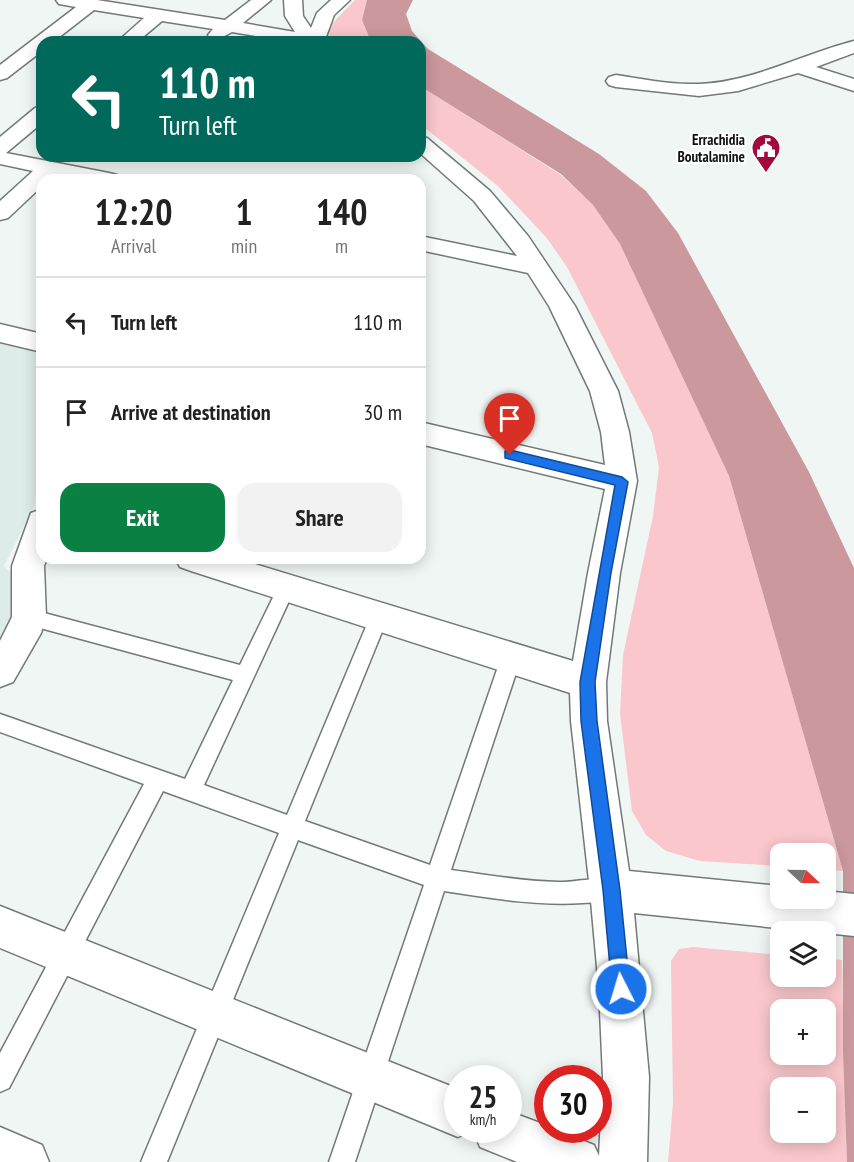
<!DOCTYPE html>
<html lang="en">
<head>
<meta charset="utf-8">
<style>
	:root { --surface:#fff; --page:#f2f2f2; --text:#222; --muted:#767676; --line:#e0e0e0; --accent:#0b8043 }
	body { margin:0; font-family:"PT Sans Narrow",sans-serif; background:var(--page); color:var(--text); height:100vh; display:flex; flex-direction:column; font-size:22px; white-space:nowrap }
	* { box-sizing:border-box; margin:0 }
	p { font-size:20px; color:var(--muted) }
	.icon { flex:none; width:33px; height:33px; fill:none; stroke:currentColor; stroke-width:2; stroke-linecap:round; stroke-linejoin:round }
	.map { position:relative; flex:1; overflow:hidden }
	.drawer { position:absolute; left:36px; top:174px; width:390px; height:390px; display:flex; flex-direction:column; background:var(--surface); border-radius:18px; box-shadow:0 3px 15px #0003 }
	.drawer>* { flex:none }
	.banner { position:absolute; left:36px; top:36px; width:390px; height:126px; border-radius:18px; box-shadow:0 3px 15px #0003; background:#00695c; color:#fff; overflow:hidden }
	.needle { width:39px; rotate:112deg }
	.fabs { position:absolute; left:770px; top:843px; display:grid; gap:12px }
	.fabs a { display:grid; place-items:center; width:66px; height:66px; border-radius:12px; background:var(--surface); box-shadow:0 3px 15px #0003; font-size:30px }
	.speed { position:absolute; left:444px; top:1065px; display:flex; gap:12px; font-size:30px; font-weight:700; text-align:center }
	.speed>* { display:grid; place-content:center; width:78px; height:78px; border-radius:50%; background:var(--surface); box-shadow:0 3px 15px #0003; line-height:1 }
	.speed small { font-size:15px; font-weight:400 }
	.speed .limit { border:9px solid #d22; background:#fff; color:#111 }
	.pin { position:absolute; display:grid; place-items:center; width:51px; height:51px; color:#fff; margin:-62px -26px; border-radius:50% 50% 50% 0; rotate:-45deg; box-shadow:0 0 6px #0007 }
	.pin .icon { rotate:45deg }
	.me { position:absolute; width:66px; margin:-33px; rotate:355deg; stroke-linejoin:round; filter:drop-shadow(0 0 4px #0008) }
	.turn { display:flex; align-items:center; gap:21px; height:126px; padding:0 24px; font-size:27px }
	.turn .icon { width:78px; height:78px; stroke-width:2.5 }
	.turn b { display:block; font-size:42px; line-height:51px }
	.eta { display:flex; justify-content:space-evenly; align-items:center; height:102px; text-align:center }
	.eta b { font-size:36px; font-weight:600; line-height:42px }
	.action { display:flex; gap:12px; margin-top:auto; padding:12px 24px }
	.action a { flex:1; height:69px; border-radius:18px; background:var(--accent); color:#fff; font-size:24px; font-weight:600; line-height:69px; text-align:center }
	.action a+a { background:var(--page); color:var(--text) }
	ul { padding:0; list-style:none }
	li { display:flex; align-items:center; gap:18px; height:90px; padding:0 24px; border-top:2px solid var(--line) }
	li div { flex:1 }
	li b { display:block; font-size:22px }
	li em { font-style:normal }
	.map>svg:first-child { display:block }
	.built { fill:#ddece8 }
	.green { fill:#f9c7cc; fill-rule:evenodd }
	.water { fill:#ca989d }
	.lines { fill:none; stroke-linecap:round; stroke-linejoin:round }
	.service-casing { stroke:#737977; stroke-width:3 }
	.minor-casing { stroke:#737977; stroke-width:3 }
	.service { fill:#fff; fill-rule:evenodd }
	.minor { fill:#fff; fill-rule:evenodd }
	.route { fill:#1a73e8; stroke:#114b97; stroke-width:1.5 }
	.labels { text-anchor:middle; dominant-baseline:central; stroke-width:4.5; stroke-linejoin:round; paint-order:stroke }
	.far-poi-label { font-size:15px; font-weight:bold; fill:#121413; stroke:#fff; text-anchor:end }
</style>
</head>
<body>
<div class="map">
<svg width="854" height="1162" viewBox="0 0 854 1162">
	<rect width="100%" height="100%" fill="#f0f6f4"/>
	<!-- built -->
	<path class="built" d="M0,333l42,11v146l-38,76 29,30 -33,46z"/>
	<!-- green -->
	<g class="green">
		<path d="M355,0h12l-5,20 9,22h-43v-14z"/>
		<path d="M420,86l141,89 32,30 27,39 109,232 114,395 -18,-2v-15h-45v12l-80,-5 -34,-10 -20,-16 -14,-24 -12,-97 3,-59 30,-139 6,-49 -7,-34 -85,-166 -21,-30 -48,-51 -78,-62z"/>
		<path d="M693,947l87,8v21h45v-18l17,2 5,202h-179l5,-59 -2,-142 8,-12zM780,1010h45v44h-45zM780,1088h45v44h-45z"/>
	</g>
	<!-- water -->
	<path class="water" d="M367,0h46l-7,14 6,17 16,18 171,105 47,37 32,42 131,239 45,96v594h-7l-4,-112v-179l-114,-395 -109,-232 -27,-39 -32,-31 -141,-88v-44h-49l-9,-22z"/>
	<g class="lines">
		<!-- service casing -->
		<g class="service-casing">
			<path id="service" d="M286,580l6,3 3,5 -91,197 83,30 83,-198 2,-6 7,-2 7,2 2,6 -83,204 125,44 71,-207 3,-6 7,-3 7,3 3,6 -70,212c36,5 71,11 108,12 19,0 42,-7 60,0l3,8 -3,8c-12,5 -24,4 -36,5 -47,3 -93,-5 -139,-12l-89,271h-26l95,-277 -126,-45 -131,322h-26l138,-329 -116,-42 -154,297 -9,4v-39l144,-269 -144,-52v-18l185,65 48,-99 -204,-55 -7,-2 -2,-6 2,-6 7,-2 211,56 40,-82z"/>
		</g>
		<!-- minor casing -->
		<g class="minor-casing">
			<g id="minor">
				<path d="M56,0h41l128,20 26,-20h20l-28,23 52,9 -10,-16 -1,-16h18l1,16 8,12 6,-15 14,-13h19l-16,15 -10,27h-32l-60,-10 -15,8 -6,-1 -3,-4 5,-6 -51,-8 -25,21h-20l27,-24 -50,-8 -41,32h-11v9l-35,27 -7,2v-15l76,-58 -17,-3z"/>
				<path d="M854,41v12l-38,14 38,12v12l-56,-18 -60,18 -39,5 -83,-9 -7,-2 -3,-4 3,-4 7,-2c27,4 55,10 83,9 55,-2 103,-30 155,-43z"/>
				<path d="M42,106v17l-36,30 103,20 8,2 3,5h-44l-22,-5 -5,5h-7v6l-34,32 -8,2v-19l33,-30 -33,-7v-27l35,-29z"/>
				<path d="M420,136l7,2 63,53 38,45 47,70 43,85 11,41 8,49 -17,92 -14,109 1,39 22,150 151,15v12h45v-7l29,3v42l-220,-23 15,164 -2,85h-130l-37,-15 -7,-17 -15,7 -458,-189v-42l458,183v41h50v-19l40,15v4h8l38,15 5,11 4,-79 -4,-88 -9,-99 -19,-169 -1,-28 -379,-122 -11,-4 -5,-9h60l338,103 15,-88 17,-84 -185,-45v-22l185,43 -4,-33 -11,-41 -41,-85 -21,-33 -108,-23v-14l97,20 -43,-55 -54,-48z"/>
				<path d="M0,324l42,10v18l-42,-10z"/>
				<path d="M42,509v49h5l-3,8 2,51 -5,16 -28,49 -13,5v-46l12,-24v-51l19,-53z"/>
				<path d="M0,1127l42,18 7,17h-49z"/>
			</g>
		</g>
		<!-- service -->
		<use href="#service" class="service"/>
		<!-- minor -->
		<use href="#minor" class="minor"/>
	</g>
	<!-- route -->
	<path class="route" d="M510,450l112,27 6,5 -17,91 -16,109 2,39 23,169 10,99 -3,6 -6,3 -7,-3 -2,-6 -9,-99 -22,-169 -1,-39 35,-197 -110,-27v-7z"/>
	<!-- icons -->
	<defs>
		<g id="civic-pin" transform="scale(1.5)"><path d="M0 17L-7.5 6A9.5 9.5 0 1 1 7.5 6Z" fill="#a4093d" stroke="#fff"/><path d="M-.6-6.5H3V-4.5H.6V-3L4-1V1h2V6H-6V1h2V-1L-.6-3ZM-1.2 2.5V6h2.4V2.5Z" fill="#fff"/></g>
	</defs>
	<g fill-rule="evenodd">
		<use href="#civic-pin" x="766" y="148"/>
	</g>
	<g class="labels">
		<!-- far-poi labels -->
		<g class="far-poi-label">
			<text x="745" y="139">Errachidia<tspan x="745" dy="17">Boutalamine</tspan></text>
		</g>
	</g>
</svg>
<div class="fabs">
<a><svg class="needle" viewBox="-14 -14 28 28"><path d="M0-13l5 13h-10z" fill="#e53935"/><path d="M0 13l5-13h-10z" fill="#767676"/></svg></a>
<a><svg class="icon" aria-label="layers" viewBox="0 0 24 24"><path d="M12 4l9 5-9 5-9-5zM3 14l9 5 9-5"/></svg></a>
<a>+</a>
<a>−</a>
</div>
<div class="speed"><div>25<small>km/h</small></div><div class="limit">30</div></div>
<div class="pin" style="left:510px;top:455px;background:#d93025"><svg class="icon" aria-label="arrive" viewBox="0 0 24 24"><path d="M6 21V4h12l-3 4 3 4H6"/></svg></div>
<svg class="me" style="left:621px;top:989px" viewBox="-20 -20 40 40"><circle r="17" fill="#1a73e8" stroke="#fff" stroke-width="3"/><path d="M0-11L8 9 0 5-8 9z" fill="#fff"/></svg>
<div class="banner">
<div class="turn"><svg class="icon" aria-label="left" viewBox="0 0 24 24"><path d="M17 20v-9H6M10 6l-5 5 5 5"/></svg><div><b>110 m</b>Turn left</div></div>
</div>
<section class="drawer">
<div class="eta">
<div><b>12:20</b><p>Arrival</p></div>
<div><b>1</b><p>min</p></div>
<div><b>140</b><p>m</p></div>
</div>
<ul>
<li><svg class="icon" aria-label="left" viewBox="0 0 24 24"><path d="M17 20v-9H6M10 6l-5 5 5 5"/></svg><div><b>Turn left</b></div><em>110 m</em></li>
<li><svg class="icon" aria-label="arrive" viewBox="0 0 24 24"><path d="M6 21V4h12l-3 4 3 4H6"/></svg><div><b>Arrive at destination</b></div><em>30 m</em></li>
</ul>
<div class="action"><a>Exit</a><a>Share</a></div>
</section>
</div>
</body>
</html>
